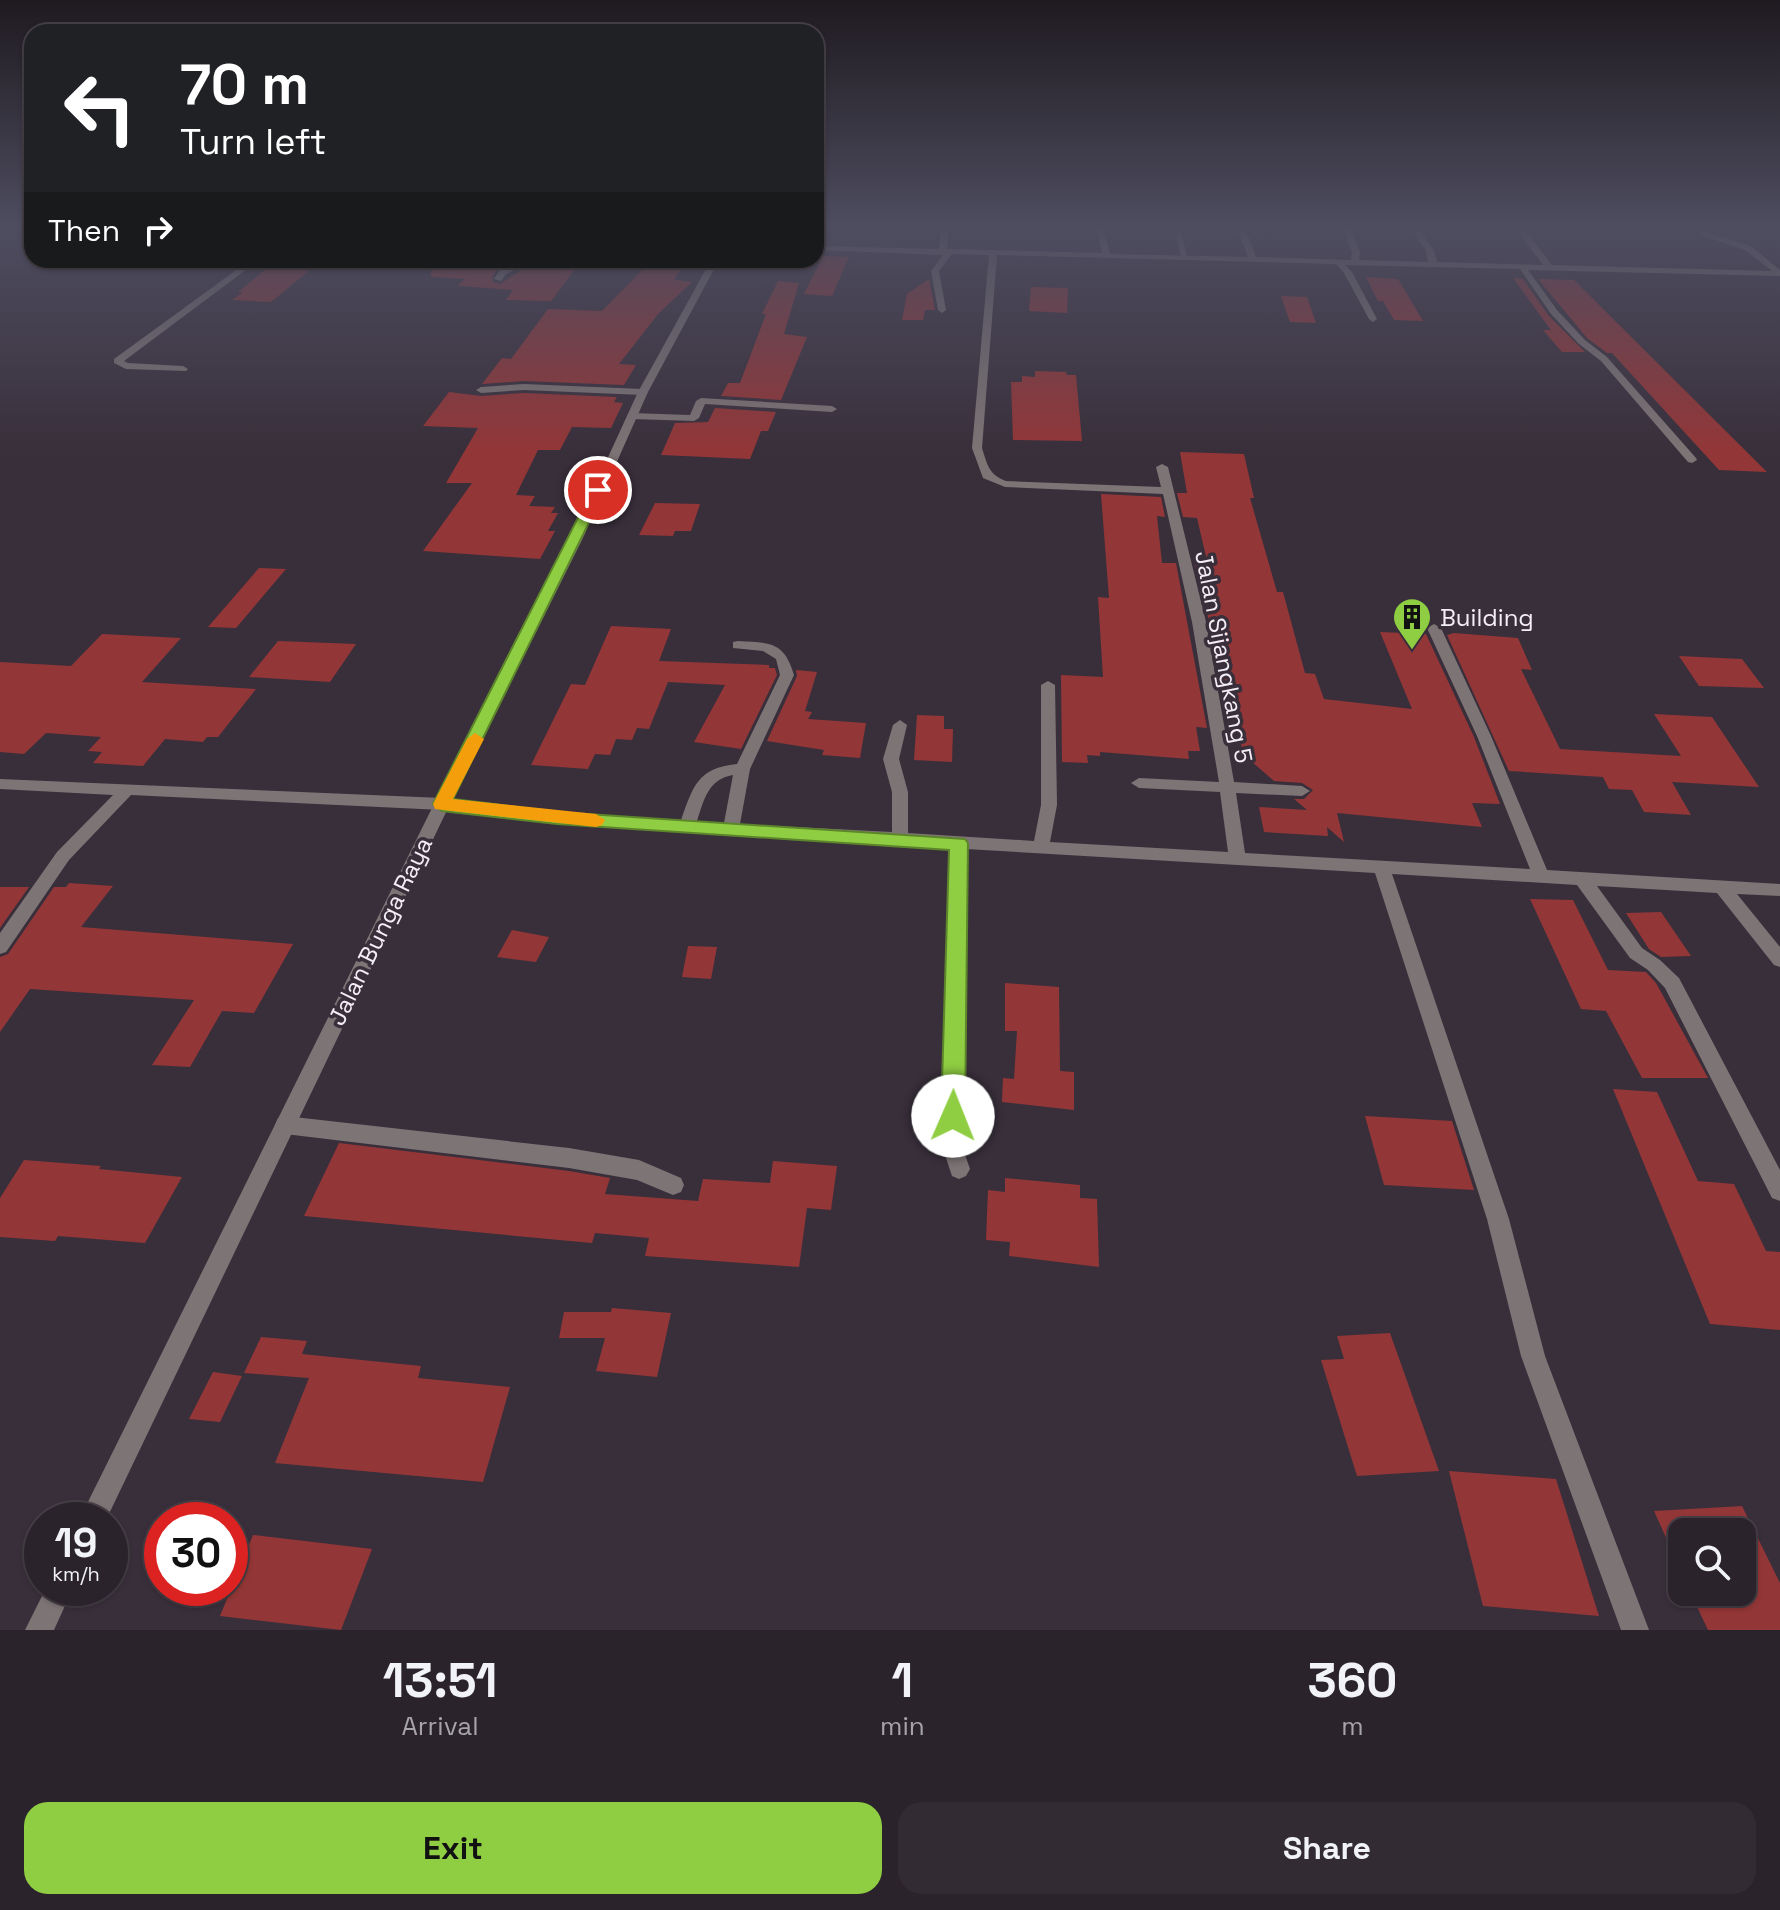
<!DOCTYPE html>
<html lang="en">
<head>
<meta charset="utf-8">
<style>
	:root { --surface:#2b232c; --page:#332b34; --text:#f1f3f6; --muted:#a6a4a9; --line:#474048; --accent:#8fcd42 }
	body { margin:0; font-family:"Space Grotesk",sans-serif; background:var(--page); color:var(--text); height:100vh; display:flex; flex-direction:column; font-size:30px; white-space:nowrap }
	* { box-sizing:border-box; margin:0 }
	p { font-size:26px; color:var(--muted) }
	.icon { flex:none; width:44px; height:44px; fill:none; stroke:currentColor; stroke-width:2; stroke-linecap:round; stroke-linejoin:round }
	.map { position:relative; height:1630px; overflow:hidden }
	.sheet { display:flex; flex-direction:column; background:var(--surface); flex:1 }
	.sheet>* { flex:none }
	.hud { position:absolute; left:24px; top:24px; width:800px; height:244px; border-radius:24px; box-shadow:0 2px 6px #0004,0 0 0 2px var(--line); background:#202124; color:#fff; overflow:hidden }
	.fabs { position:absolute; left:1668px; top:1518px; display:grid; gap:16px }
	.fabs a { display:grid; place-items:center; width:88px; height:88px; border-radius:16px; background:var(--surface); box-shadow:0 2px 6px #0004,0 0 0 2px var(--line); font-size:40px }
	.speed { position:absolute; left:24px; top:1502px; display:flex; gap:16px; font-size:40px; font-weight:700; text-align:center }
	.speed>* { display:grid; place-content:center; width:104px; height:104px; border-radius:50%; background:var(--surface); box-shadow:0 2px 6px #0004,0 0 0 2px var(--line); line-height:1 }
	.speed small { font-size:20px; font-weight:400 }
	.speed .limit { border:12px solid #d22; background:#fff; color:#111 }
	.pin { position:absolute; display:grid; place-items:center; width:68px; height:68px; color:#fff; margin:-34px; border:4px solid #fff; border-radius:50%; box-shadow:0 2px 8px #0007 }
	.me { position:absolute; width:88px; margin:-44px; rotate:1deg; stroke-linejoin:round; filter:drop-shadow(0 0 6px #0008) }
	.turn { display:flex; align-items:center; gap:28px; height:168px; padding:0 24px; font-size:36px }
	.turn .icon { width:104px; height:104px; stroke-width:2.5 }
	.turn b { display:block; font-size:56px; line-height:68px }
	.then { display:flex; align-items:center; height:76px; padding:0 24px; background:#0003; gap:16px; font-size:30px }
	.eta { display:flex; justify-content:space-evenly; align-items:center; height:136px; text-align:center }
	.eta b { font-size:48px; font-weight:600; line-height:56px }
	.action { display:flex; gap:16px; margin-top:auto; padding:16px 24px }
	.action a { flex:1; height:92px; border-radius:24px; background:var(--accent); color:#111; font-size:32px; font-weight:600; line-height:92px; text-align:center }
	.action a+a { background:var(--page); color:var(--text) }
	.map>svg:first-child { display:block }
	.building { fill:#933637 }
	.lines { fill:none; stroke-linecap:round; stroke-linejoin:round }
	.service { fill:#7d7475; fill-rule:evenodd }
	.minor { fill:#7d7475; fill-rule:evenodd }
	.tertiary { fill:#7d7475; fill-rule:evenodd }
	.route { fill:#8fcd42; stroke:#5d852b; stroke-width:2 }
	.slow { fill:#f59e0b }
	.labels { text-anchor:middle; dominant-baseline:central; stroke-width:7; stroke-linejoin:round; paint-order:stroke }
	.poi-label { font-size:24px; fill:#f3edf5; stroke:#392f3b; text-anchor:start }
	.street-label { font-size:24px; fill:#f3edf5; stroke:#392f3b }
</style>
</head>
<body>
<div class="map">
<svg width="1780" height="1630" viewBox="0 0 1780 1630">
	<rect width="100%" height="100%" fill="#392f3b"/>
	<!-- building -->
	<g class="building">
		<path d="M823,256l26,1 -17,39 -28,-2z"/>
		<path d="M431,260h84l-16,7 -7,10 1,5 7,2 37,-24h45l-31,41 -45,-1 7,-10 -52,-4h-4l8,-7 -34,-2z"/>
		<path d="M652,260h35l-13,20 18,2 -33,31 -40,51 17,1 -12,20 -100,-4 -42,3 20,-26 9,1 37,-50 54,2z"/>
		<path d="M272,264h45l-46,38 -39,-2 11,-8h-5z"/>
		<path d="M1366,277l32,2 25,42 -29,-1 -11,-19h-5z"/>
		<path d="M1513,278l10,1 26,37 36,36h-23l-19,-22h8z"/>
		<path d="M929,279l6,31h-10l-2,10h-21l5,-26z"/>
		<path d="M1538,279l36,1 193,192 -48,-2 -107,-117h-5l-20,-15z"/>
		<path d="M778,281l21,2 -15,51 23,3 -26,63 -60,-4 7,-13h12l26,-69h-4z"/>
		<path d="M1031,287l37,1 -1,25 -38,-2z"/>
		<path d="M1281,296l26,1 9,26 -26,-1z"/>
		<path d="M1035,371l31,1 1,3h9l6,66 -69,-1 -2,-58h11v-6l13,1z"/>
		<path d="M449,392l32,4 43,-3 93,4 -3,5 9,1 -12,25 -39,-1 -12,23h-22l-22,45 19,1 -6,10 26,1 -4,6h7l-10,18h7l-15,28 -117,-8 49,-68h-26l32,-55 -55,-2z"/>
		<path d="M715,408l61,4 -8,19h-7l-11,28 -89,-4 14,-32 33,-1z"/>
		<path d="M1180,452l64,2 10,44h-4l27,94h6l22,81 10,1 9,25 88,10 -32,-77 46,2 48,103 26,67 -28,-1 10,24 -145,-14 7,29 -17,-15 1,9 -64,-4 -5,-25 48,3 -13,-11h10l9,-9 -11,-7 -28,-2 -31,-27 -5,-24 -10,-1 -19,-108 -14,-57 13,1 -11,-47 -14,-1 -6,-24h10z"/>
		<path d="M1101,494l60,3 4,20 -8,-1 5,47h14l31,165 -11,-1 4,24h-12l1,8 -89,-7v4l-13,-1 1,8 -26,-1 -1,-87 42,2 -5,-80 11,1z"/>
		<path d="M655,503l45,1 -9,27h-16l-2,5 -34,-1z"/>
		<path d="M259,568l27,1 -50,59 -28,-1z"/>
		<path d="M611,626l60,3 -12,32 110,4v3h6l2,7 -36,74 -47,-7 31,-57 -57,-3 -19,47 -12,-1 -5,12 -16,-1 -6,16 -15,-1 -7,15 -57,-4 40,-81 14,1z"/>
		<path d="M1454,633l64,5 14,32 -11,-1 39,80 121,7 -27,-42 58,3 47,70 -87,-5 19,33 -47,-3 -12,-22 -23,-1 -6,-12 -94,-6 -62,-136z"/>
		<path d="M102,634l79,4 -39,44 114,7 -38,48h-11l-4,5 -38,-3 -22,27 -50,-3 9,-11 -14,-1 13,-14 -55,-4 -22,21 -24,-2v-90l71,4z"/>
		<path d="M278,641l78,3 -26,38 -81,-5z"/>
		<path d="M1679,656l63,3 22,29 -65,-2z"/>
		<path d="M796,670l21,2 -12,39 7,1 -4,7 58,4 -6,35 -38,-3 2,-5 -57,-9 30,-65z"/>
		<path d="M917,715l27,1v13h9l-1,33 -38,-2z"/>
		<path d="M69,883l44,3 -32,41 212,17 -39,69 -32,-2 -32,56 -38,-2 42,-65 -164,-11 -30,43v-75l8,-3 46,-67h12z"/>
		<path d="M0,887h29l-29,41z"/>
		<path d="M1530,899l43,1 35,70 38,2 10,11 52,95h-66l-36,-67 -25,-2z"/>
		<path d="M1661,912l30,44 -30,1 -12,-8 -23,-36z"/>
		<path d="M512,930l37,7 -13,25 -39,-5z"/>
		<path d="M688,946l29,1 -6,32 -29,-2z"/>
		<path d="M1005,983l54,4 1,84 14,1v38l-72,-8 1,-24 11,1 3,-48h-12z"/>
		<path d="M1613,1089l44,3 41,89 36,3 32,67 14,1v78l-70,-6z"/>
		<path d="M1365,1116l87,5 22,69 -90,-5z"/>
		<path d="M339,1143l230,28 41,7 -5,16 93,7 5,-22 67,4 3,-22 64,5 -6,44 -24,-2 -8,59 -154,-11 4,-18 -54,-5 -3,10 -288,-27z"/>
		<path d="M24,1160l77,6 -2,3 83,8 -37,66 -87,-7 -3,5 -55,-4v-39z"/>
		<path d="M1005,1178l75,7v13l17,1 2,68 -90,-11 1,-14 -24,-2 2,-50 17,2z"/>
		<path d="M612,1308l59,5 -14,64 -61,-6 9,-33h-46l5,-26h47z"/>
		<path d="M1390,1333l49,138 -82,5 -36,-116 23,-1 -7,-23z"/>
		<path d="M261,1337l46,4 -5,13 119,12 -3,12 92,9 -27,95 -208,-19 34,-85 -65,-5z"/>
		<path d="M213,1372l29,4 -22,46 -31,-3z"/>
		<path d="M1449,1471l107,8 43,137 -116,-10z"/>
		<path d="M1742,1506l38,77v47h-72l-18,-38h52v-60h-60v41l-28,-62z"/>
		<path d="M253,1535l119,14 -31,81 -121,-14z"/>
	</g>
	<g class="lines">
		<!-- service -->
		<path class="service" d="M1174,225h6l7,33 -6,-1z"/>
		<!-- minor -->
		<g class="minor">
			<path d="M941,225h8l-2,24 155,4 -7,-28h8l7,29 138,3 -12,-32h8l12,32 95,3 1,-8 -11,-27h8l11,27 -1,8 69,2 -2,-11 -17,-26h8l17,26 3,11 106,3 -30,-40h8l31,40 220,6 -27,-21 -45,-15 3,-4 48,15 29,24v6l-252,-6 29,40 28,30 22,17 89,101 1,2 -5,3 -4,-1 -87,-101 -22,-17 -28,-30 -31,-45 -175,-4 7,7 25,47 -4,3 -4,-3 -25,-46 -8,-9 -339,-9 -15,193c5,16 7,27 24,33l155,6 -5,-20 6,-3 6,3 38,155 28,160 68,4 8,5 -8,5 -66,-3 9,60 285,16 -53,-133 -50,-108 7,-4 7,4 50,108 56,134 233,14v12l-43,-2 43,53v20l-6,-2 -57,-72 -120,-7 45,62 18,12 19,18 101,192v31l-8,-3 -107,-210 -17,-18 -18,-12 -53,-73 -185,-11 117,345 36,137 104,274h-28l-100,-274 -34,-137 -112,-346 -409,-24 -4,297 8,23 -4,7 -7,3 -7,-3 -10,-30 8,-298 -393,-24 -115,-14 -311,-15 -62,65 -63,92 -6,2v-21l57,-81 56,-57 -113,-6v-10l442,19 115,14 124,8c12,-33 16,-52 56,-56l43,-89 -4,-16 -13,-8 -30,-3v-6l5,-1c32,2 46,0 56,34l-44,94 -10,55 152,8v-40l-9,-33 10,-34 7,-5 7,5 -8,34 9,33v41l126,8 7,-36v-120l7,-4 7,4 2,120 -7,37 178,10 -8,-60 -81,-4 -8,-5 8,-5 80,4 -27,-160 -29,-128 -158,-7 -22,-9 -11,-30 17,-193 -37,-1 -13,17 7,39 -4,3 -4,-3 -7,-39 12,-16 -127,-5v-4l123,3zM733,775l-9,48 -27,-2c7,-21 11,-42 36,-46z"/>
			<path d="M250,260h9l-135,101 4,2 55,3 5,3 -2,2 -60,-2 -12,-6v-4z"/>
			<path d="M523,260h11l-28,14 -5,7 -7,-2 6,-9z"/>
			<path d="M524,384l119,5 5,3 -5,3 -119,-5 -43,3 -5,-3 5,-3z"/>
			<path d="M701,398l131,8 5,3 -5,3 -127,-8 -6,14 -5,3 -62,-2 -5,-3 5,-3 58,2 6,-14z"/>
			<path d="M285,1116l284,32 70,12 42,18 3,7 -3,7 -8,3 -36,-15 -68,-12 -284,-34 -7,-2 -3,-7 3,-7z"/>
		</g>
		<!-- tertiary -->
		<g class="tertiary">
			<path d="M711,260h8l-71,132 -66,148 -132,264 -344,716h-27l355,-716 136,-264 68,-148z"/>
			<path d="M46,1588h27l-19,42h-29z"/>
		</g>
	</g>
	<!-- sky -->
	<linearGradient id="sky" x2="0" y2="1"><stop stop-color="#1f1a20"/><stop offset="0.5" stop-color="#4e4d60"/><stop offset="1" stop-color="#4e4d60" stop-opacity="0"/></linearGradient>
	<rect width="1780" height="453" fill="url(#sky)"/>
	<!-- route -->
	<path class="route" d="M598,486l7,4 -152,309 104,13 408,27 3,4 -3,273 -4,7 -8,3 -8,-3 -4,-7 8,-266 -392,-26 -115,-13 -9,-7 159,-314z"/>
	<!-- slow -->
	<path class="slow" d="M475,733l9,6 -31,60 143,15 9,6 -3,5 -6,2 -161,-18 -2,-5 34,-65z"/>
	<!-- icons -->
	<defs>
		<g id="building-pin" transform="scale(2)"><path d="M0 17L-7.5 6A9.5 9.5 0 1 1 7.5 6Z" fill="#8fcd42" stroke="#392f3b"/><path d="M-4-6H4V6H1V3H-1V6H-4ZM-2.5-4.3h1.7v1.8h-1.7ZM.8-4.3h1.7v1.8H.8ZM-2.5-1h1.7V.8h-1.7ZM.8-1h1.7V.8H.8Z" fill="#111"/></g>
	</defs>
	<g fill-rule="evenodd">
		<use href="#building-pin" x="1412" y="617"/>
	</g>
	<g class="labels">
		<!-- poi labels -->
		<g class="poi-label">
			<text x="1440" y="617">Building</text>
		</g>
		<!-- street labels -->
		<g class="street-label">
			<text transform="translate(1224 657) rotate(79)">Jalan Sijangkang 5</text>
			<text transform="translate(380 931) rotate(-64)">Jalan Bunga Raya</text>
		</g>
	</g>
</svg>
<div class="fabs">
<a><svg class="icon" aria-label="search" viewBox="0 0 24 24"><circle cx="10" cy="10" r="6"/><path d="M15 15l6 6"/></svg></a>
</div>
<div class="speed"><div>19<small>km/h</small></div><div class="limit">30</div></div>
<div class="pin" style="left:598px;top:490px;background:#d93025"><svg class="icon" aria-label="arrive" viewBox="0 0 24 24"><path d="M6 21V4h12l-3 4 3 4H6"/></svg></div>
<svg class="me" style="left:953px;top:1116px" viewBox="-20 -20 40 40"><circle r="19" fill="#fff"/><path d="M0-13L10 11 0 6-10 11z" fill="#8fcd42"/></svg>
<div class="hud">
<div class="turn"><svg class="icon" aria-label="left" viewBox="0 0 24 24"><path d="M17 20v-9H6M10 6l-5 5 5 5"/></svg><div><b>70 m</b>Turn left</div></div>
<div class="then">Then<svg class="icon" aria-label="right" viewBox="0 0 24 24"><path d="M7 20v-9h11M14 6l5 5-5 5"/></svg></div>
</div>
</div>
<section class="sheet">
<div class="eta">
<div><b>13:51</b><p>Arrival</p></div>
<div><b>1</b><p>min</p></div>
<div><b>360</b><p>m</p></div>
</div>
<div class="action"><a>Exit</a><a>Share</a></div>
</section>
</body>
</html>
